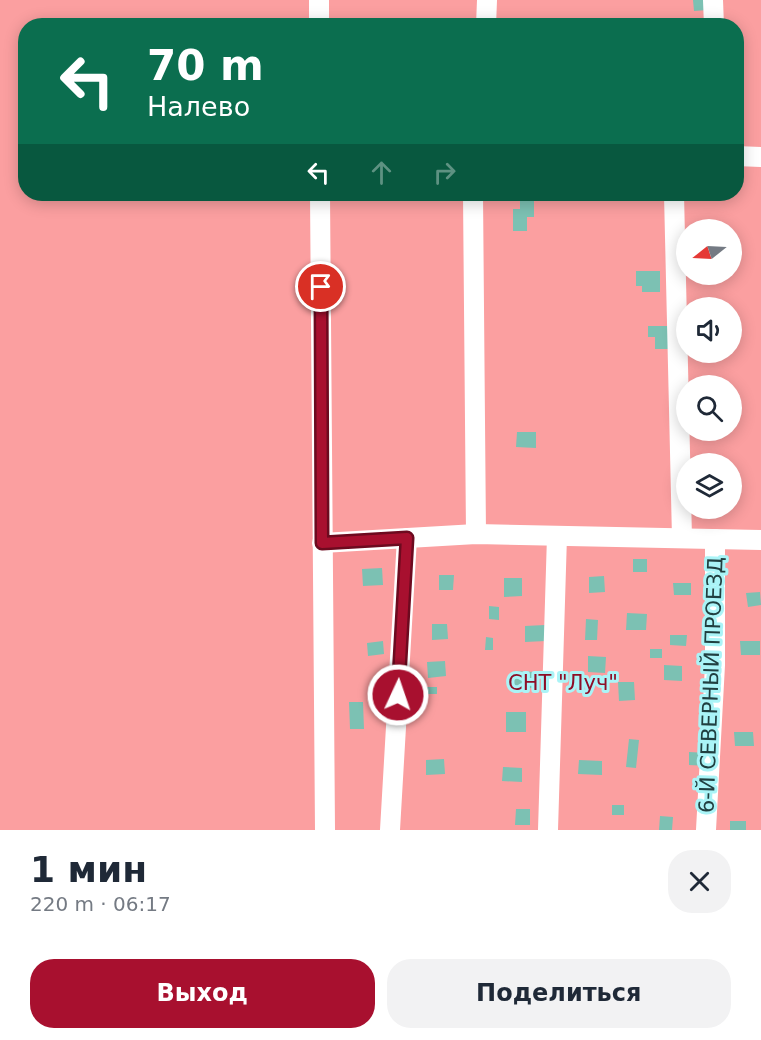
<!DOCTYPE html>
<html lang="ru">
<head>
<meta charset="utf-8">
<style>
	:root { --surface:#fff; --page:#f2f2f3; --text:#1f2937; --muted:#747a83; --accent:#a8102f }
	body { margin:0; font-family:"DejaVu Sans",sans-serif; background:var(--page); color:var(--text); height:100vh; display:flex; flex-direction:column; font-size:22px; white-space:nowrap }
	* { box-sizing:border-box; margin:0 }
	p { font-size:20px; color:var(--muted) }
	.icon { flex:none; width:33px; height:33px; fill:none; stroke:currentColor; stroke-width:2; stroke-linecap:round; stroke-linejoin:round }
	.map { position:relative; height:830px; overflow:hidden }
	.panel { display:flex; flex-direction:column; background:var(--surface); flex:1 }
	.panel>* { flex:none }
	.top-card { position:absolute; left:18px; top:18px; width:726px; height:183px; border-radius:24px; box-shadow:0 3px 15px #0003; background:#0b6e4f; color:#fff; overflow:hidden }
	.needle { width:39px; rotate:252deg }
	.fabs { position:absolute; left:676px; top:219px; display:grid; gap:12px }
	.fabs a { display:grid; place-items:center; width:66px; height:66px; border-radius:50%; background:var(--surface); box-shadow:0 3px 15px #0003; font-size:30px }
	.pin { position:absolute; display:grid; place-items:center; width:51px; height:51px; color:#fff; margin:-26px; border:3px solid #fff; border-radius:50%; box-shadow:0 2px 6px #0007 }
	.me { position:absolute; width:66px; margin:-33px; rotate:3deg; stroke-linejoin:round; filter:drop-shadow(0 0 4px #0008) }
	.turn { display:flex; align-items:center; gap:21px; height:126px; padding:0 30px; font-size:27px }
	.turn .icon { width:78px; height:78px; stroke-width:2.5 }
	.turn b { display:block; font-size:42px; line-height:51px }
	.lanes { display:flex; align-items:center; height:57px; padding:0 30px; background:#0003; justify-content:center; gap:30px; direction:ltr }
	.lanes .off { opacity:.35 }
	.round { display:grid; place-items:center; flex:none; width:63px; height:63px; border-radius:24px; background:var(--page) }
	.overview { display:flex; align-items:center; justify-content:space-between; height:102px; padding:0 30px }
	h1 { font-size:36px; font-weight:600; line-height:45px }
	.cta { display:flex; gap:12px; margin-top:auto; padding:12px 30px }
	.cta a { flex:1; height:69px; border-radius:24px; background:var(--accent); color:#fff; font-size:24px; font-weight:600; line-height:69px; text-align:center }
	.cta a+a { background:var(--page); color:var(--text) }
	.map>svg:first-child { display:block }
	.green { fill:#fb9fa0; fill-rule:evenodd }
	.building { fill:#7cc1b3 }
	.lines { fill:none; stroke-linecap:round; stroke-linejoin:round }
	.minor { stroke:#fff; stroke-width:20 }
	.route-casing { stroke:#6d0a1f; stroke-width:15 }
	.route { stroke:#a8102f; stroke-width:10 }
	.labels { text-anchor:middle; dominant-baseline:central; stroke-width:6; stroke-linejoin:round; paint-order:stroke }
	.park-label { font-size:21px; fill:#8e0e27; stroke:#aaf4f7 }
	.street-label { font-size:21px; fill:#203f40; stroke:#aaf4f7 }
</style>
</head>
<body>
<div class="map">
<svg width="761" height="830" viewBox="0 0 761 830">
	<rect width="100%" height="100%" fill="#aaf4f7"/>
	<!-- green -->
	<path class="green" d="M0,0h761v830h-761zM26,26h710v168h-710zM687,230h45v44h-45zM687,308h45v44h-45zM687,386h45v44h-45zM687,464h45v44h-45z"/>
	<!-- building -->
	<g class="building">
		<path d="M693,0h14l1,10 -14,1z"/>
		<path d="M520,201h14v16h-7v14h-14v-22h7z"/>
		<path d="M636,271h24v21h-18v-6h-6z"/>
		<path d="M648,326h20l1,23h-14v-12h-7z"/>
		<path d="M517,432h19v16l-20,-1z"/>
		<rect x="633" y="559" width="14" height="13"/>
		<path d="M382,568l1,17 -20,1 -1,-17z"/>
		<path d="M439,575h15l-1,15h-14z"/>
		<path d="M604,576l1,16 -16,1v-16z"/>
		<path d="M504,578h18v18l-18,1z"/>
		<path d="M673,583h18v12h-17z"/>
		<path d="M760,592l1,13 -13,2 -2,-14z"/>
		<path d="M489,606l10,1v13l-10,-1z"/>
		<path d="M627,613l20,1 -1,16h-20z"/>
		<path d="M586,619l12,1 -1,20h-12z"/>
		<path d="M432,624h15l1,15 -16,1z"/>
		<path d="M545,625l1,16 -21,1v-16z"/>
		<path d="M670,635h17l-1,11 -16,-1z"/>
		<path d="M486,637l7,1v12h-8z"/>
		<path d="M383,641l1,13 -16,2 -1,-13z"/>
		<path d="M740,641h20v14h-19z"/>
		<rect x="650" y="649" width="12" height="9"/>
		<path d="M588,656l18,1 -1,16 -17,-1z"/>
		<path d="M445,661l1,15 -18,2 -1,-16z"/>
		<path d="M664,665l18,1v15l-18,-1z"/>
		<path d="M514,671l21,1v16h-21z"/>
		<path d="M618,682h16l1,18 -16,1z"/>
		<rect x="419" y="687" width="18" height="7"/>
		<path d="M349,702h14l1,27h-14z"/>
		<rect x="506" y="712" width="20" height="20"/>
		<path d="M734,732h19l1,14h-19z"/>
		<path d="M629,739l10,1 -3,28 -10,-1z"/>
		<path d="M689,752l19,1v13l-19,-1z"/>
		<path d="M444,759l1,15 -19,1v-15z"/>
		<path d="M579,760l23,1v14l-24,-1z"/>
		<path d="M503,767l19,1v14l-20,-1z"/>
		<rect x="612" y="805" width="12" height="10"/>
		<path d="M516,809h14v16h-15z"/>
		<path d="M660,816l13,1 -1,13h-13z"/>
		<rect x="730" y="821" width="16" height="9"/>
	</g>
	<g class="lines">
		<!-- minor -->
		<g class="minor">
			<path d="M319,0v26"/>
			<path d="M713,0l1,26"/>
			<path d="M486,26l1,-26"/>
			<path d="M736,156l25,1"/>
			<path d="M320,194l5,636"/>
			<path d="M473,194l3,340"/>
			<path d="M674,194l8,344"/>
			<path d="M322,543l154,-9 285,6"/>
			<path d="M390,830l17,-292"/>
			<path d="M548,830l9,-294"/>
			<path d="M706,830l9,-165v-126"/>
		</g>
	</g>
	<g class="lines">
		<!-- route casing -->
		<g class="route-casing">
			<path id="route" d="M321,287l1,256 85,-5 -9,157"/>
		</g>
		<!-- route -->
		<use href="#route" class="route"/>
	</g>
	<g class="labels">
		<!-- park labels -->
		<g class="park-label">
			<text x="563" y="683">СНТ "Луч"</text>
		</g>
		<!-- street labels -->
		<g class="street-label">
			<text transform="translate(711 685) rotate(-88)">6-Й СЕВЕРНЫЙ ПРОЕЗД</text>
		</g>
	</g>
</svg>
<div class="fabs">
<a><svg class="needle" viewBox="-14 -14 28 28"><path d="M0-13l5 13h-10z" fill="#e53935"/><path d="M0 13l5-13h-10z" fill="#747a83"/></svg></a>
<a><svg class="icon" aria-label="sound" viewBox="0 0 24 24"><path d="M4 9h4l5-4v14l-5-4H4zM17 9q2 3 0 6"/></svg></a>
<a><svg class="icon" aria-label="search" viewBox="0 0 24 24"><circle cx="10" cy="10" r="6"/><path d="M15 15l6 6"/></svg></a>
<a><svg class="icon" aria-label="layers" viewBox="0 0 24 24"><path d="M12 4l9 5-9 5-9-5zM3 14l9 5 9-5"/></svg></a>
</div>
<div class="pin" style="left:321px;top:287px;background:#d93025"><svg class="icon" aria-label="arrive" viewBox="0 0 24 24"><path d="M6 21V4h12l-3 4 3 4H6"/></svg></div>
<svg class="me" style="left:398px;top:695px" viewBox="-20 -20 40 40"><circle r="17" fill="#a8102f" stroke="#fff" stroke-width="3"/><path d="M0-11L8 9 0 5-8 9z" fill="#fff"/></svg>
<div class="top-card">
<div class="turn"><svg class="icon" aria-label="left" viewBox="0 0 24 24"><path d="M17 20v-9H6M10 6l-5 5 5 5"/></svg><div><b>70 m</b>Налево</div></div>
<div class="lanes"><svg class="icon" aria-label="left" viewBox="0 0 24 24"><path d="M17 20v-9H6M10 6l-5 5 5 5"/></svg><svg class="icon off" aria-label="ahead" viewBox="0 0 24 24"><path d="M12 20V5M6 11l6-6 6 6"/></svg><svg class="icon off" aria-label="right" viewBox="0 0 24 24"><path d="M7 20v-9h11M14 6l5 5-5 5"/></svg></div>
</div>
</div>
<section class="panel">
<div class="overview"><div><h1>1 мин</h1><p>220 m · 06:17</p></div><a class="round"><svg class="icon" aria-label="close" viewBox="0 0 24 24"><path d="M6 6l12 12M18 6L6 18"/></svg></a></div>
<div class="cta"><a>Выход</a><a>Поделиться</a></div>
</section>
</body>
</html>
